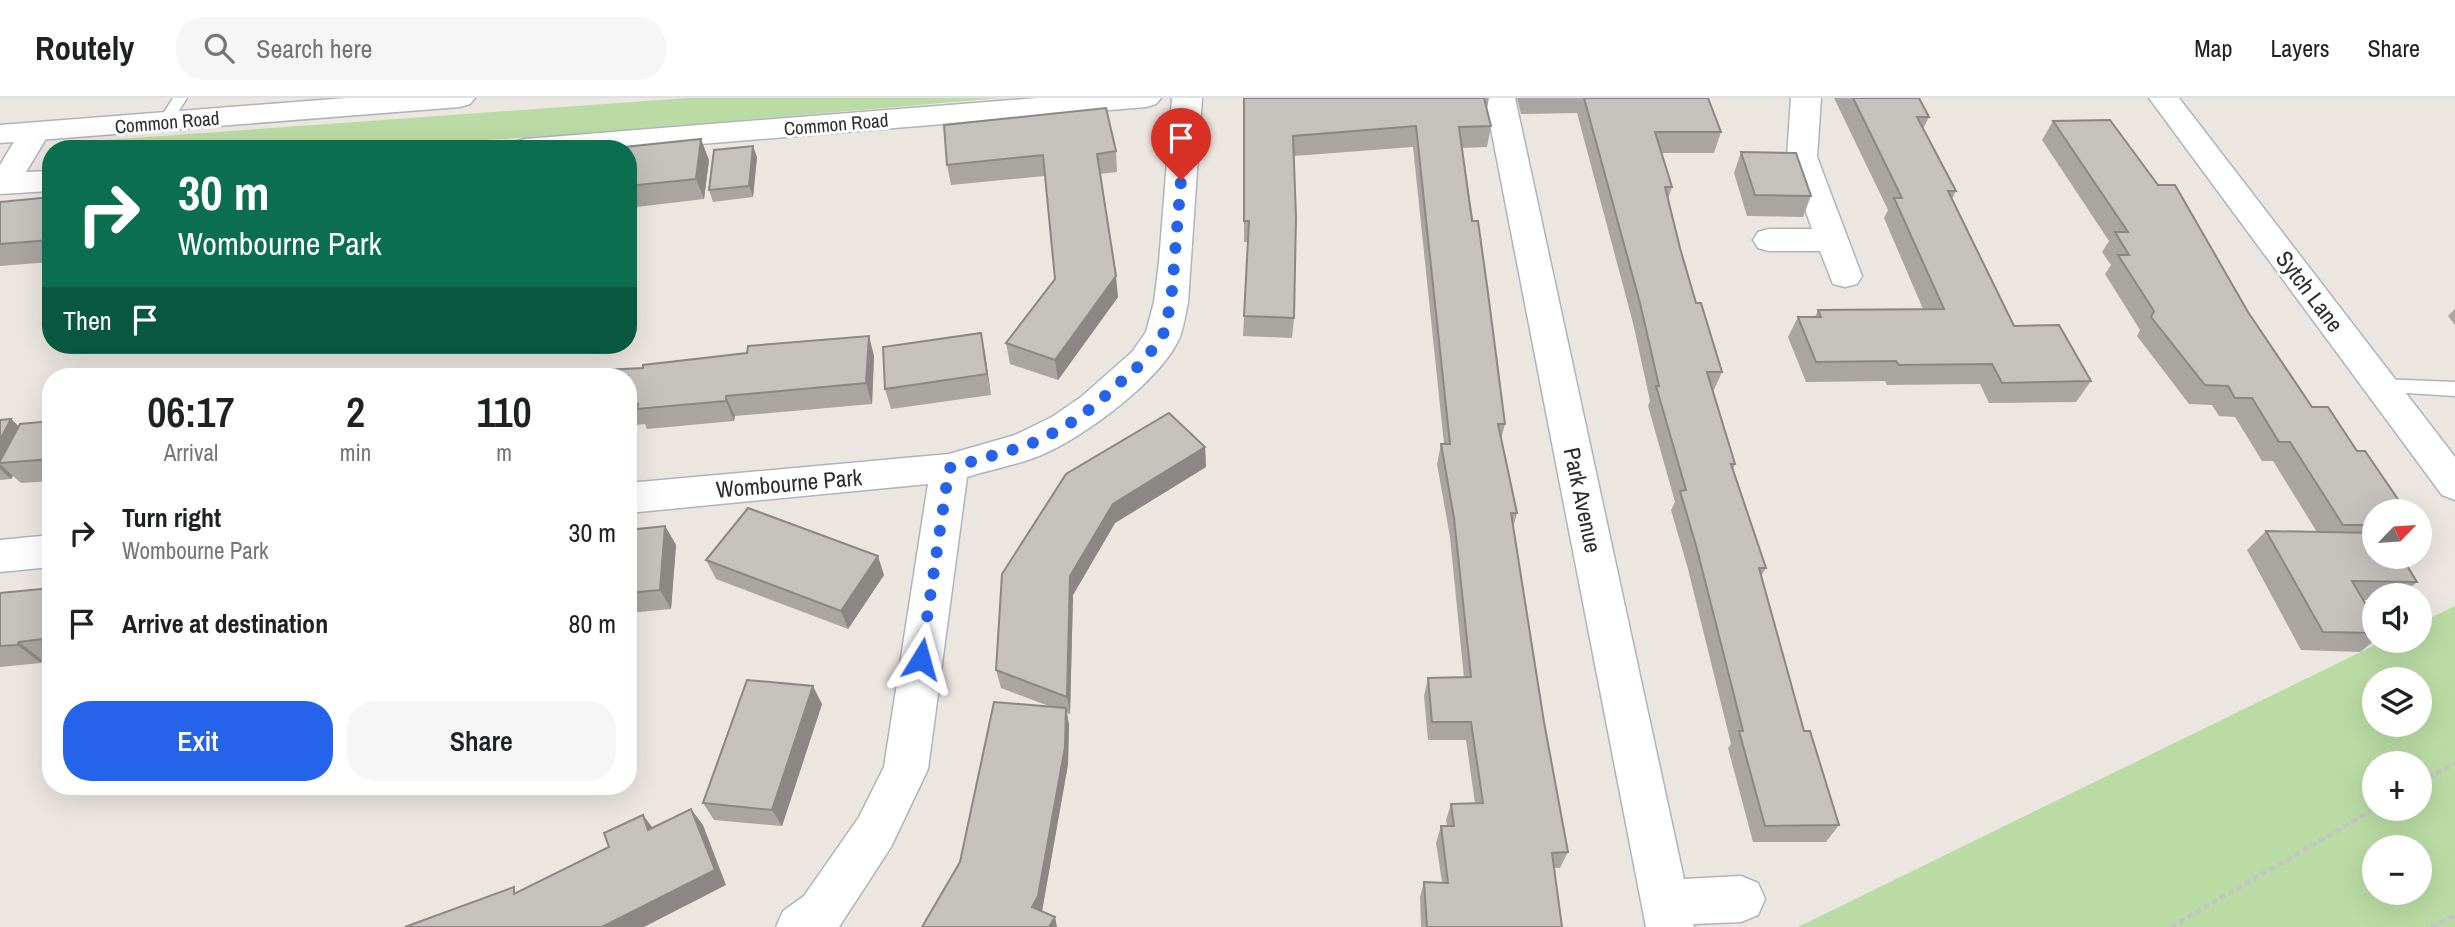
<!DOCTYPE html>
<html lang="en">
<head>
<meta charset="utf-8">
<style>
	:root { --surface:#fff; --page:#f6f6f6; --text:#202124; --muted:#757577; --line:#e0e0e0; --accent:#2563eb }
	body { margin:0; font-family:"Archivo Narrow",sans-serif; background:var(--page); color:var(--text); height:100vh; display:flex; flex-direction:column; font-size:26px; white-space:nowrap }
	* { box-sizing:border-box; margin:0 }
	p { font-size:23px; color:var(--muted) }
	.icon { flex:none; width:38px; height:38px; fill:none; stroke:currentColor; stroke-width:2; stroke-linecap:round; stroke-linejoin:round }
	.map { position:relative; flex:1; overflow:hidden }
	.drawer { position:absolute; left:42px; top:270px; width:595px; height:427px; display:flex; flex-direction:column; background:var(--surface); border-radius:28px; box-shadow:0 7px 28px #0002 }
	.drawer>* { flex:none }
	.hud { position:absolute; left:42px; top:42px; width:595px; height:214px; border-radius:28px; box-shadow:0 7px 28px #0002; background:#0b6e4f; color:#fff; overflow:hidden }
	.needle { width:46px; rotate:65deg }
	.fabs { position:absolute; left:2362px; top:401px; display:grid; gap:14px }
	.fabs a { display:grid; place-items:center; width:70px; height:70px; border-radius:50%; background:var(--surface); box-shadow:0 7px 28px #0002; font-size:35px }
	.pin { position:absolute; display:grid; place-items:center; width:60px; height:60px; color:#fff; margin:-72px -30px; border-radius:50% 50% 50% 0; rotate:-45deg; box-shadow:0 0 7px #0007 }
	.pin .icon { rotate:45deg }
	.me { position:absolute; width:77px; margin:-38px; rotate:8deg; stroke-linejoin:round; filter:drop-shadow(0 0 5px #0008) }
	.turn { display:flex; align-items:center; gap:24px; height:147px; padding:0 21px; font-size:32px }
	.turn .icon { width:91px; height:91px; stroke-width:2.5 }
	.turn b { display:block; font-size:49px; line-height:60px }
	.then { display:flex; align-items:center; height:66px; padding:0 21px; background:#0003; gap:14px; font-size:26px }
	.eta { display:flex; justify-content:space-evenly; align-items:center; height:119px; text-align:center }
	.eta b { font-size:42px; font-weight:600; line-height:49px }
	.button { display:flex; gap:14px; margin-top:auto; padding:14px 21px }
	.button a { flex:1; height:80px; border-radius:28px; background:var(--accent); color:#fff; font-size:28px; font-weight:600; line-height:80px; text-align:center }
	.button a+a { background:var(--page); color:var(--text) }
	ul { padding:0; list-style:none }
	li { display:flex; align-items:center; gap:21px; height:91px; padding:0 21px }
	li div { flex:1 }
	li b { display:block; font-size:26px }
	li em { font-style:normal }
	header { display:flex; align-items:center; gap:42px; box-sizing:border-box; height:98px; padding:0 35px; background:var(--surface); border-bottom:2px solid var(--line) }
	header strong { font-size:33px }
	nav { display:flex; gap:38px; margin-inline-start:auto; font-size:24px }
	.search { width:490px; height:63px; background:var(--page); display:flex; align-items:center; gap:18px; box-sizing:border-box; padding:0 24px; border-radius:28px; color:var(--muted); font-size:26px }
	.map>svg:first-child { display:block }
	.green { fill:#badca4; fill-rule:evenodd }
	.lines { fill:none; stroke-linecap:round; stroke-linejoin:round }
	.service-casing { stroke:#b1b3bb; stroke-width:3 }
	.minor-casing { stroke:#b1b3bb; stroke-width:3 }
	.tertiary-casing { stroke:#b1b3bb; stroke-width:3 }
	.path { stroke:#c4c4c4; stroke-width:4.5; stroke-dasharray:6 3.5; stroke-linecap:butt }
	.service { fill:#fff; fill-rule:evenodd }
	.minor { fill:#fff; fill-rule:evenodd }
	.tertiary { fill:#fff; fill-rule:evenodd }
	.wall { fill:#a9a6a2 }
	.shaded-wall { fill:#8a8784 }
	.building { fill:#c5c1bc; stroke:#8a8784; stroke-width:2 }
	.route { stroke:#2563eb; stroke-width:12; stroke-dasharray:0 21.6 }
	.labels { text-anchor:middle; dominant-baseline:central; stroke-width:6; stroke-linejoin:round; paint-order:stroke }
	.far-street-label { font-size:19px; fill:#2c2c2c; stroke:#fff }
	.street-label { font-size:23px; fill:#2c2c2c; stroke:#fff }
</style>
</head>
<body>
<header>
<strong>Routely</strong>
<div class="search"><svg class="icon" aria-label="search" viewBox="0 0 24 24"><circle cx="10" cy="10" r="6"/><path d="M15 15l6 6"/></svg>Search here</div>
<nav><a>Map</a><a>Layers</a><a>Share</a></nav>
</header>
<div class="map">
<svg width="2455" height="829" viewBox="0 0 2455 829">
	<rect width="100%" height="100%" fill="#ece6e1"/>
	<!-- green -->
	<g class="green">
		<path d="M687,0h313l-396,34 -247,17h-300l7,-6z"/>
		<path d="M2455,508v321h-657l585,-286 37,-1v-17zM2375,581h45v45h-45zM2375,665h45v45h-45zM2375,749h45v45h-45z"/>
	</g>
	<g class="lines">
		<!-- service casing -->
		<g class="service-casing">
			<g id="service">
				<path d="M173,0h14l-17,27h-10l-2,-3z"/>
				<path d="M2381,281l74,3v14l-80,-5 -3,-5 3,-5z"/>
			</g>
		</g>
		<!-- minor casing -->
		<g class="minor-casing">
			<g id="minor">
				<path d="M1037,0h124l-5,6 -10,3 -518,43 -118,-1 4,-7 11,-3z"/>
				<path d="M1172,0h30l-14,204c-2,10 -4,22 -7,32 -16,44 -99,105 -142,122 -23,9 -49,14 -72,21l-39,292 -37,78 -52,80h-63l7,-16 21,-15 55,-79 25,-50 44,-283 -300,29v-30l321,-29 66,-19 37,-18 29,-20 51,-45 14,-20 8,-30 5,-40z"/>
				<path d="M1485,0h30l169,781 57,-3 17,7 7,16 -7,16 -17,7 -48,2 1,3h-48z"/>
				<path d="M1791,0h30l-4,59 45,119 -5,8 -12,3 -12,-3 -13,-33h-51l-11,-3 -5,-8 5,-8 11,-3h43l-25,-72z"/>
				<path d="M2149,0h30l276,359v43l-13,-5z"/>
				<path d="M35,25l11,2 4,7 -24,40 25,-1v20l-51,3v-29l24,-40z"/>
				<path d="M51,437v32l-51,5v-32z"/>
			</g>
		</g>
		<!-- tertiary casing -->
		<g class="tertiary-casing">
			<path id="tertiary" d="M346,0h129l-5,6 -10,3 -460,36v-18z"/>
		</g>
		<!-- path -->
		<g class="path">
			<path d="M2420,685l35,-20"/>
			<path d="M2171,829l205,-119"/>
			<path d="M2431,829l24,-11"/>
		</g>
		<!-- service -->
		<use href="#service" class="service"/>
		<!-- minor -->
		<use href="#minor" class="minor"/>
		<!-- tertiary -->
		<use href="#tertiary" class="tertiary"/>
	</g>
	<!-- wall -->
	<g class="wall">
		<path d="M1244,0h245l-2,11 4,17 -4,21 -25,1 43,276 -4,15 16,74 -4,15 31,194 24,130 -8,16h-6l8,59h-141l-1,-30 4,-15h18l-6,-39 5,-17h6l-1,-6 5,-16 24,-1 -9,-63h-38l-4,-44 4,-18h36l-14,-141 -13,-73 4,-20h3l-31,-297 -119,9v162l-2,20 -49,-2 5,-94h-4z"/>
		<path d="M1517,0h191l13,34 -7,21h-53l11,34 -4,12 12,49 16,55 26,69 -9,20 22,72 -2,5 33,99 -5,8 43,155 35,94 -13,17h-73l-25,-94 3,-4 -43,-175 -17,-59 4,-8 -27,-96 2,-5 -17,-78 -56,-210 -56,1z"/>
		<path d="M1834,0h85l10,19 -6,12 33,62 -4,8 62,127 77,55 -15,21 -87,1 -9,-19 -93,1 -2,-4 -79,1 -18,-45 10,-20h17l3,-7 105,-1 -39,-91 4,-8z"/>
		<path d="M2053,23l195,191 127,199v45l42,26 -16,13h-26v5h-12l12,20v20l-15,12 -59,-2 -54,-100 19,-19 51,1 -44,-71h-11l-27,-44 -16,-1 -7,-11 -23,-1 -52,-68 3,-6 -35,-56 6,-9 -9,-13 7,-11 -67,-101z"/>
		<path d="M944,27l172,26 1,21 -17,2 18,123 -60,83 -48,-16 -4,-21 49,-64 -10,-103 -94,9 -4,-20z"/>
		<path d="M628,51l81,11 -5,39 -76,9z"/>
		<path d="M1741,54l70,44 -8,21 -56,-1 -13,-43z"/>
		<path d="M757,59l-4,40 -40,5 -4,-12z"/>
		<path d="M51,99v65l-51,4v-64z"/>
		<path d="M2455,211v16l-7,-9z"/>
		<path d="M981,235l10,62 -100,14 -6,-20z"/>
		<path d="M874,258l-2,48 -137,12 -1,5 -87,8 -2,-5 -17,2v-50l15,-8z"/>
		<path d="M11,321l7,7 33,-5v60l-30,2 -8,-7 -2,3 -11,1v-60z"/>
		<path d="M1205,349l1,20 -91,56 -42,72 -3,119 -3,-1 2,12 -1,39 -26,147 -82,-49 89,-156 -48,-18 -5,-18 6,-96z"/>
		<path d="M665,428l11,19 -5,64 -43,4v-83z"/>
		<path d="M706,462l178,15 -36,54 -132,-50z"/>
		<path d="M51,490v71l-9,1 -1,3 -41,4v-74z"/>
		<path d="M822,606l-40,122 -68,-6 -11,-17z"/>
	</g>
	<!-- shaded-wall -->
	<g class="shaded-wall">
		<path d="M701,41l8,21 -5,39 -8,-20z"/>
		<path d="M753,48l4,11 -4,40 -4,-11z"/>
		<path d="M1116,178l2,21 -60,83 -3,-20z"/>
		<path d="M981,235l4,20 6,42 -4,-21z"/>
		<path d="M869,238l5,20 -2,48 -6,-21z"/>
		<path d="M726,298l9,20 -1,5 -8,-20z"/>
		<path d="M11,321l21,20 -32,24v-23z"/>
		<path d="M1205,349l1,20 -91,56 -42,72 -3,119 -3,-17 3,-121 43,-72z"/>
		<path d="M0,366l13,12 -2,3 -11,-10z"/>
		<path d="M665,428l11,19 -5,64 -11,-19z"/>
		<path d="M878,458l6,19 -36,54 -7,-18z"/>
		<path d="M19,544l23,18 -1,3 -24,-18z"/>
		<path d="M813,588l9,18 -40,122 -10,-16z"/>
		<path d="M1066,610l3,17 -1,39 -26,147 -6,11 -4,-15z"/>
		<path d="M691,711l12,16 23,60 -82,42h-42z"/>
		<path d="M643,717l12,16 -7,-1z"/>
		<path d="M1055,819l2,10h-8z"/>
	</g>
	<!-- building -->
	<g class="building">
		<path d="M1244,0h240l7,28 -32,1 13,94h6l10,72 17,131h-7l19,89h-6l33,209 24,130 -16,1 10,74h-135l-3,-45 24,1 -7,-57h13l-3,-22 32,-1 -12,-81h-39l-4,-44 43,-1 -17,-159 -13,-74h9l-34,-318 -123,10 3,81 -2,101 -50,-2 5,-95h-5z"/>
		<path d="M1584,0h124l13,34h-66l17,55h-7l15,61 16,55h5l21,69h-15l28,92h-4l35,104h-7l45,163h6l29,94 -74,1 -26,-95h4l-46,-182 -17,-58 6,-1 -30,-104h3l-19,-83z"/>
		<path d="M1853,0h66l10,19h-12l39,74h-8l66,135 45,-1 32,56 -89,2 -10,-19 -93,1 -3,-4 -80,1 -18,-45h23l-3,-7 126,-1 -50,-111h8z"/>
		<path d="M1106,10l10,43 -19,3 19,122 -61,84 -49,-17 49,-64 -12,-124 -96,10 -3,-40z"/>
		<path d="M2110,22l48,65h17l73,127 64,95h16l29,44h8l41,60h-31v14h-32l-53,-83h-11l-27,-44h-17l-7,-12 -23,-1 -54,-68 3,-6 -36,-56h11l-14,-23h13l-75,-111z"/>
		<path d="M701,41l-5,40 -68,7v-37h-23z"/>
		<path d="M753,48l-4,40 -40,4 5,-40z"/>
		<path d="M1741,54l55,1 15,43 -56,-1z"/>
		<path d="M51,99v43l-51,4v-42z"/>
		<path d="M981,235l6,41 -102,15 -2,-42z"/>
		<path d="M869,238l-3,47 -140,13v5l-89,8 1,-5 -10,1v-29h-148l163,-8v-3l104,-12 1,-7z"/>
		<path d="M1169,315l36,34 -92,57 -43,72 -3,121 -71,-27 6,-96 64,-100z"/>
		<path d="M11,321l-11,21v-20z"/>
		<path d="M51,323v38l-51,4v-2l20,-37z"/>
		<path d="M748,410l130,48 -37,55 -135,-51z"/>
		<path d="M665,428l-5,64 -32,3v-63z"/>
		<path d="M2266,433l109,2v23h26l16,26 -65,-1 23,39v13l-52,-1z"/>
		<path d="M51,490v50l-32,4 -2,3 -17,1v-53z"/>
		<path d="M747,582l66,6 -41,124 -69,-7z"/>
		<path d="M994,604l72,6 -1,39 -27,149 -6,11 23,10 -6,10h-127l38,-65z"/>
		<path d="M691,711l24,61 -113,57h-197l109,-40v7l95,-47 -5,-14 39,-18 5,15z"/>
	</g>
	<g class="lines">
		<!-- route -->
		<path class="route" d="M921,561l28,-191 77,-22 39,-19 29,-21 50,-45 19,-26 8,-33 10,-122"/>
	</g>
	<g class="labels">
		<!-- far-street labels -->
		<g class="far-street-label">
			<text transform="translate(167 24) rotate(-5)">Common Road</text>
			<text transform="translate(836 26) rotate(-5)">Common Road</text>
		</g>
		<!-- street labels -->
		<g class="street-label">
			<text transform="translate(2310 193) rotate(53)">Sytch Lane</text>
			<text transform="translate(789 385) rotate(-5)">Wombourne Park</text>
			<text transform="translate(1583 402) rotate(78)">Park Avenue</text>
		</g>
	</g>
</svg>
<div class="fabs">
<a><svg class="needle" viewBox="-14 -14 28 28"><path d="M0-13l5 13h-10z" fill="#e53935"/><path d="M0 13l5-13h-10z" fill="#757577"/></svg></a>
<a><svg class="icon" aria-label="sound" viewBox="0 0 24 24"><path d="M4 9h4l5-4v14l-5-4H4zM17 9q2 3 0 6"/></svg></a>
<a><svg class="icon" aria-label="layers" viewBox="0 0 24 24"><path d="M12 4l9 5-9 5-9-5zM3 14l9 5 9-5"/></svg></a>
<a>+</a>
<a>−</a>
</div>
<div class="pin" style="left:1181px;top:82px;background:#d93025"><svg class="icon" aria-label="arrive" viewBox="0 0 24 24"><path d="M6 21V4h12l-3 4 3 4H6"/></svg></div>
<svg class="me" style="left:921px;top:561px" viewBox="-20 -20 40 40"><path d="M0-17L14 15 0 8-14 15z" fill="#2563eb" stroke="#fff" stroke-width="4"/></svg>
<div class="hud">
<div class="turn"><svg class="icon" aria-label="right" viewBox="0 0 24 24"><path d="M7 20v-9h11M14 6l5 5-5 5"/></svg><div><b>30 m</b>Wombourne Park</div></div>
<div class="then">Then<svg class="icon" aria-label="arrive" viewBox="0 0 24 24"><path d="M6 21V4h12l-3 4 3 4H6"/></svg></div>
</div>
<section class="drawer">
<div class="eta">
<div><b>06:17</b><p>Arrival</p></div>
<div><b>2</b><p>min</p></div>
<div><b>110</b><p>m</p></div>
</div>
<ul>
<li><svg class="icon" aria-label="right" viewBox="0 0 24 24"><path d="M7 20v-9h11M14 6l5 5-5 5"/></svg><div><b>Turn right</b><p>Wombourne Park</p></div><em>30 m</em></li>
<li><svg class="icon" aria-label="arrive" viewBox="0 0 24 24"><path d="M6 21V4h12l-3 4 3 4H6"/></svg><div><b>Arrive at destination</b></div><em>80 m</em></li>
</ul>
<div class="button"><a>Exit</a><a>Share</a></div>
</section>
</div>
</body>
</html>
